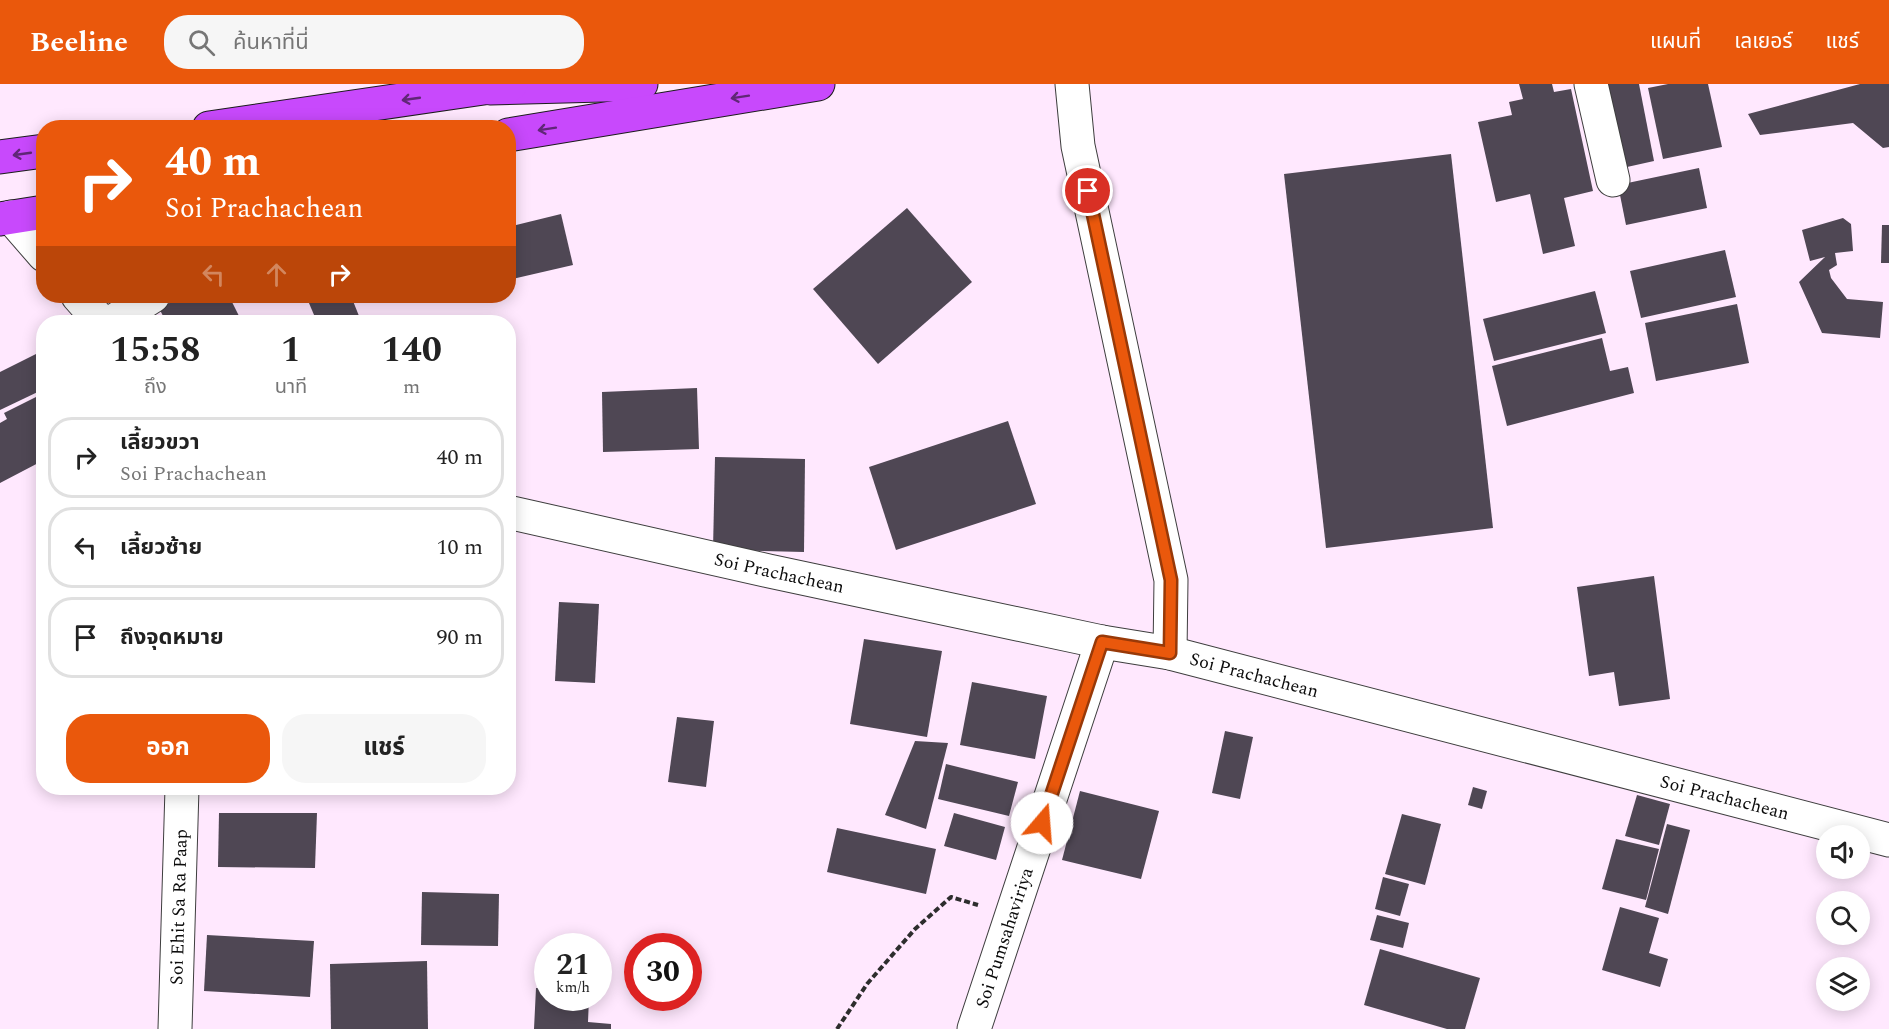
<!DOCTYPE html>
<html lang="th">
<head>
<meta charset="utf-8">
<style>
	:root { --surface:#fff; --page:#f6f6f6; --text:#222; --muted:#767676; --line:#e0e0e0; --accent:#ea580c }
	body { margin:0; font-family:Spectral,"Noto Sans Thai",serif; background:var(--page); color:var(--text); height:100vh; display:flex; flex-direction:column; font-size:22px; white-space:nowrap }
	* { box-sizing:border-box; margin:0 }
	p { font-size:20px; color:var(--muted) }
	.icon { flex:none; width:33px; height:33px; fill:none; stroke:currentColor; stroke-width:2; stroke-linecap:round; stroke-linejoin:round }
	.map { position:relative; flex:1; overflow:hidden }
	.side { position:absolute; left:36px; top:231px; width:480px; height:480px; display:flex; flex-direction:column; background:var(--surface); border-radius:24px; box-shadow:0 3px 15px #0003 }
	.side>* { flex:none }
	.banner { position:absolute; left:36px; top:36px; width:480px; height:183px; border-radius:24px; box-shadow:0 3px 15px #0003; background:#ea580c; color:#fff; overflow:hidden }
	.buttons { position:absolute; left:1816px; top:741px; display:grid; gap:12px }
	.buttons a { display:grid; place-items:center; width:54px; height:54px; border-radius:50%; background:var(--surface); box-shadow:0 3px 15px #0003; font-size:30px }
	.speed { position:absolute; left:534px; top:849px; display:flex; gap:12px; font-size:30px; font-weight:700; text-align:center }
	.speed>* { display:grid; place-content:center; width:78px; height:78px; border-radius:50%; background:var(--surface); box-shadow:0 3px 15px #0003; line-height:1 }
	.speed small { font-size:15px; font-weight:400 }
	.speed .limit { border:9px solid #d22; background:#fff; color:#111 }
	.pin { position:absolute; display:grid; place-items:center; width:51px; height:51px; color:#fff; margin:-26px; border:3px solid #fff; border-radius:50%; box-shadow:0 2px 6px #0007 }
	.me { position:absolute; width:66px; margin:-33px; rotate:18deg; stroke-linejoin:round; filter:drop-shadow(0 0 4px #0008) }
	.turn { display:flex; align-items:center; gap:21px; height:126px; padding:0 30px; font-size:27px }
	.turn .icon { width:78px; height:78px; stroke-width:2.5 }
	.turn b { display:block; font-size:42px; line-height:51px }
	.lanes { display:flex; align-items:center; height:57px; padding:0 30px; background:#0003; justify-content:center; gap:30px; direction:ltr }
	.lanes .off { opacity:.35 }
	.eta { display:flex; justify-content:space-evenly; align-items:center; height:102px; text-align:center }
	.eta b { font-size:36px; font-weight:700; line-height:42px }
	.action { display:flex; gap:12px; margin-top:auto; padding:12px 30px }
	.action a { flex:1; height:69px; border-radius:24px; background:var(--accent); color:#fff; font-size:24px; font-weight:700; line-height:69px; text-align:center }
	.action a+a { background:var(--page); color:var(--text) }
	ul { padding:0; list-style:none }
	li { display:flex; align-items:center; gap:18px; height:81px; margin:0 12px 9px; padding:0 18px; border:3px solid var(--line); border-radius:24px }
	li div { flex:1 }
	li b { display:block; font-size:22px }
	li em { font-style:normal }
	header { display:flex; align-items:center; gap:36px; box-sizing:border-box; height:84px; padding:0 30px; background:var(--accent); color:#fff }
	header strong { font-size:28px }
	nav { display:flex; gap:33px; margin-inline-start:auto; font-size:21px }
	.search { width:420px; height:54px; background:var(--page); display:flex; align-items:center; gap:15px; box-sizing:border-box; padding:0 21px; border-radius:24px; color:var(--muted); font-size:22px }
	.map>svg:first-child { display:block }
	.building { fill:#4f4754 }
	.lines { fill:none; stroke-linecap:round; stroke-linejoin:round }
	.minor-casing { stroke:#3e3e3e; stroke-width:35 }
	.highway-casing { stroke:#1c1c1c; stroke-width:35 }
	.path { stroke:#2d2d2d; stroke-width:4; stroke-dasharray:6 3; stroke-linecap:butt }
	.minor { stroke:#fff; stroke-width:33 }
	.highway { stroke:#c849fc; stroke-width:33 }
	.oneway { stroke:#602777 }
	.route-casing { stroke:#983908; stroke-width:15 }
	.route { stroke:#ea580c; stroke-width:10 }
	.labels { text-anchor:middle; dominant-baseline:central; stroke-width:6; stroke-linejoin:round; paint-order:stroke }
	.street-label { font-size:18px; fill:#0b0b0b; stroke:#fff }
</style>
</head>
<body>
<header>
<strong>Beeline</strong>
<div class="search"><svg class="icon" aria-label="search" viewBox="0 0 24 24"><circle cx="10" cy="10" r="6"/><path d="M15 15l6 6"/></svg>ค้นหาที่นี่</div>
<nav><a>แผนที่</a><a>เลเยอร์</a><a>แชร์</a></nav>
</header>
<div class="map">
<svg width="1889" height="945" viewBox="0 0 1889 945">
	<rect width="100%" height="100%" fill="#ffe8fe"/>
	<!-- building -->
	<g class="building">
		<path d="M1519,0h33l2,8 17,-3 22,102 -29,7 11,48 -32,8 -13,-60 -34,8 -18,-80 34,-7 -3,-13 14,-3z"/>
		<path d="M1600,0h39l15,77 -36,8z"/>
		<path d="M1668,0h40l14,63 -59,12 -15,-71z"/>
		<path d="M1860,0h29v63l-6,1 -30,-25 -93,12 -12,-21z"/>
		<path d="M1451,70l42,374 -167,20 -42,-374z"/>
		<path d="M1699,84l8,40 -81,17 -8,-40z"/>
		<path d="M907,124l65,74 -94,82 -65,-75z"/>
		<path d="M561,130l12,51 -65,15v-53z"/>
		<path d="M1843,134l8,6 2,27 -18,2 2,12 -8,5 2,8 16,21 36,3 -3,36 -58,-5 -23,-51 26,-25 -15,4 -8,-31z"/>
		<path d="M1882,141h7v38h-8z"/>
		<path d="M1725,166l11,47 -95,21 -11,-47z"/>
		<path d="M1595,207l11,42 -112,28 -11,-42z"/>
		<path d="M184,212h45l13,26h-76l-7,-14z"/>
		<path d="M306,212h45l10,25 -44,1z"/>
		<path d="M1737,220l12,59 -93,18 -11,-58z"/>
		<path d="M1602,254l8,33 18,-4 6,26 -127,33 -15,-60z"/>
		<path d="M38,269l6,12v24l-44,21v-38z"/>
		<path d="M697,304l2,61 -96,3 -1,-60z"/>
		<path d="M44,309v67l-44,23v-60l7,-4 -3,-6z"/>
		<path d="M1008,337l28,83 -140,46 -27,-83z"/>
		<path d="M715,373l90,2 -1,93 -91,-2z"/>
		<path d="M1654,492l16,123 -51,7 -5,-34 -25,4 -12,-89z"/>
		<path d="M559,518l40,2 -4,79 -40,-2z"/>
		<path d="M864,555l78,12 -15,86 -77,-13z"/>
		<path d="M972,598l75,14 -12,63 -75,-14z"/>
		<path d="M677,633l37,4 -8,66 -38,-5z"/>
		<path d="M1225,647l28,6 -13,62 -28,-6z"/>
		<path d="M915,657l33,2 -22,86 -41,-14z"/>
		<path d="M946,680l72,18 -9,34 -71,-17z"/>
		<path d="M1473,703l14,4 -5,18 -14,-4z"/>
		<path d="M1080,707l79,20 -18,68 -79,-19z"/>
		<path d="M1637,711l33,9 -11,41 -34,-9z"/>
		<path d="M219,729h98l-2,55 -97,-1z"/>
		<path d="M954,729l51,14 -9,33 -52,-14z"/>
		<path d="M1402,730l39,10 -16,61 -40,-11z"/>
		<path d="M1667,740l23,6 -22,84 -23,-7z"/>
		<path d="M837,744l99,21 -10,45 -99,-22z"/>
		<path d="M1616,755l43,10 -13,51 -44,-11z"/>
		<path d="M1383,793l26,7 -9,32 -25,-7z"/>
		<path d="M422,808l77,2 -1,52 -77,-1z"/>
		<path d="M1620,823l39,11 -10,35 19,6 -8,28 -58,-17z"/>
		<path d="M1377,831l32,8 -6,25 -33,-8z"/>
		<path d="M207,851l107,6 -4,56 -106,-6z"/>
		<path d="M1380,865l100,29 -15,51h-18l-83,-24z"/>
		<path d="M427,877l1,68h-97l-1,-65z"/>
		<path d="M536,904h12v10h41l-1,24 23,2v5h-77z"/>
	</g>
	<g class="lines">
		<!-- minor casing -->
		<g class="minor-casing">
			<g id="minor">
				<path d="M1072,0l6,62 93,434 -1,73"/>
				<path d="M1591,0l22,96"/>
				<path d="M11,133l33,38"/>
				<path d="M78,212l23,26"/>
				<path d="M112,238l41,-26"/>
				<path id="s1" d="M508,428l261,59 333,71 68,11 719,187"/>
				<path id="s2" d="M175,945l7,-241"/>
				<path id="s3" d="M974,945l128,-387"/>
			</g>
		</g>
		<!-- highway casing -->
		<g class="highway-casing">
			<g id="highway">
				<path d="M490,4l151,-4"/>
				<path d="M209,44l302,-44"/>
				<path d="M508,51l310,-51"/>
				<path d="M0,73l44,-6"/>
				<path d="M0,135l44,-7"/>
			</g>
		</g>
		<!-- path -->
		<path class="path" d="M837,945l30,-45 48,-55 36,-32 27,8"/>
		<!-- minor -->
		<use href="#minor" class="minor"/>
		<!-- highway -->
		<use href="#highway" class="highway"/>
	</g>
	<!-- one-way arrows -->
	<defs><path id="oneway-shaft" d="M-6 0H5M1.5-3L5.5 0L1.5 3" fill="none" stroke-width="1.6" stroke-linecap="round" stroke-linejoin="round" transform="scale(1.5)"/></defs>
	<g class="oneway">
		<use href="#oneway-shaft" transform="translate(740 13) rotate(171)"/>
		<use href="#oneway-shaft" transform="translate(411 15) rotate(172)"/>
		<use href="#oneway-shaft" transform="translate(547 45) rotate(171)"/>
		<use href="#oneway-shaft" transform="translate(22 70) rotate(172)"/>
	</g>
	<g class="lines">
		<!-- route casing -->
		<g class="route-casing">
			<path id="route" d="M1042,739l60,-181 68,11 1,-73 -83,-389"/>
		</g>
		<!-- route -->
		<use href="#route" class="route"/>
	</g>
	<g class="labels">
		<!-- street labels -->
		<g class="street-label">
			<text stroke="none"><textPath href="#s1" startOffset="278">Soi Prachachean</textPath></text>
			<text stroke="none"><textPath href="#s1" startOffset="764">Soi Prachachean</textPath></text>
			<text stroke="none"><textPath href="#s1" startOffset="1250">Soi Prachachean</textPath></text>
			<text stroke="none"><textPath href="#s2" startOffset="122">Soi Ehit Sa Ra Paap</textPath></text>
			<text stroke="none"><textPath href="#s3" startOffset="96">Soi Pumsahaviriya</textPath></text>
		</g>
	</g>
</svg>
<div class="buttons">
<a><svg class="icon" aria-label="sound" viewBox="0 0 24 24"><path d="M4 9h4l5-4v14l-5-4H4zM17 9q2 3 0 6"/></svg></a>
<a><svg class="icon" aria-label="search" viewBox="0 0 24 24"><circle cx="10" cy="10" r="6"/><path d="M15 15l6 6"/></svg></a>
<a><svg class="icon" aria-label="layers" viewBox="0 0 24 24"><path d="M12 4l9 5-9 5-9-5zM3 14l9 5 9-5"/></svg></a>
</div>
<div class="speed"><div>21<small>km/h</small></div><div class="limit">30</div></div>
<div class="pin" style="left:1088px;top:107px;background:#d93025"><svg class="icon" aria-label="arrive" viewBox="0 0 24 24"><path d="M6 21V4h12l-3 4 3 4H6"/></svg></div>
<svg class="me" style="left:1042px;top:739px" viewBox="-20 -20 40 40"><circle r="19" fill="#fff"/><path d="M0-13L10 11 0 6-10 11z" fill="#ea580c"/></svg>
<div class="banner">
<div class="turn"><svg class="icon" aria-label="right" viewBox="0 0 24 24"><path d="M7 20v-9h11M14 6l5 5-5 5"/></svg><div><b>40 m</b>Soi Prachachean</div></div>
<div class="lanes"><svg class="icon off" aria-label="left" viewBox="0 0 24 24"><path d="M17 20v-9H6M10 6l-5 5 5 5"/></svg><svg class="icon off" aria-label="ahead" viewBox="0 0 24 24"><path d="M12 20V5M6 11l6-6 6 6"/></svg><svg class="icon" aria-label="right" viewBox="0 0 24 24"><path d="M7 20v-9h11M14 6l5 5-5 5"/></svg></div>
</div>
<section class="side">
<div class="eta">
<div><b>15:58</b><p>ถึง</p></div>
<div><b>1</b><p>นาที</p></div>
<div><b>140</b><p>m</p></div>
</div>
<ul>
<li><svg class="icon" aria-label="right" viewBox="0 0 24 24"><path d="M7 20v-9h11M14 6l5 5-5 5"/></svg><div><b>เลี้ยวขวา</b><p>Soi Prachachean</p></div><em>40 m</em></li>
<li><svg class="icon" aria-label="left" viewBox="0 0 24 24"><path d="M17 20v-9H6M10 6l-5 5 5 5"/></svg><div><b>เลี้ยวซ้าย</b></div><em>10 m</em></li>
<li><svg class="icon" aria-label="arrive" viewBox="0 0 24 24"><path d="M6 21V4h12l-3 4 3 4H6"/></svg><div><b>ถึงจุดหมาย</b></div><em>90 m</em></li>
</ul>
<div class="action"><a>ออก</a><a>แชร์</a></div>
</section>
</div>
</body>
</html>
